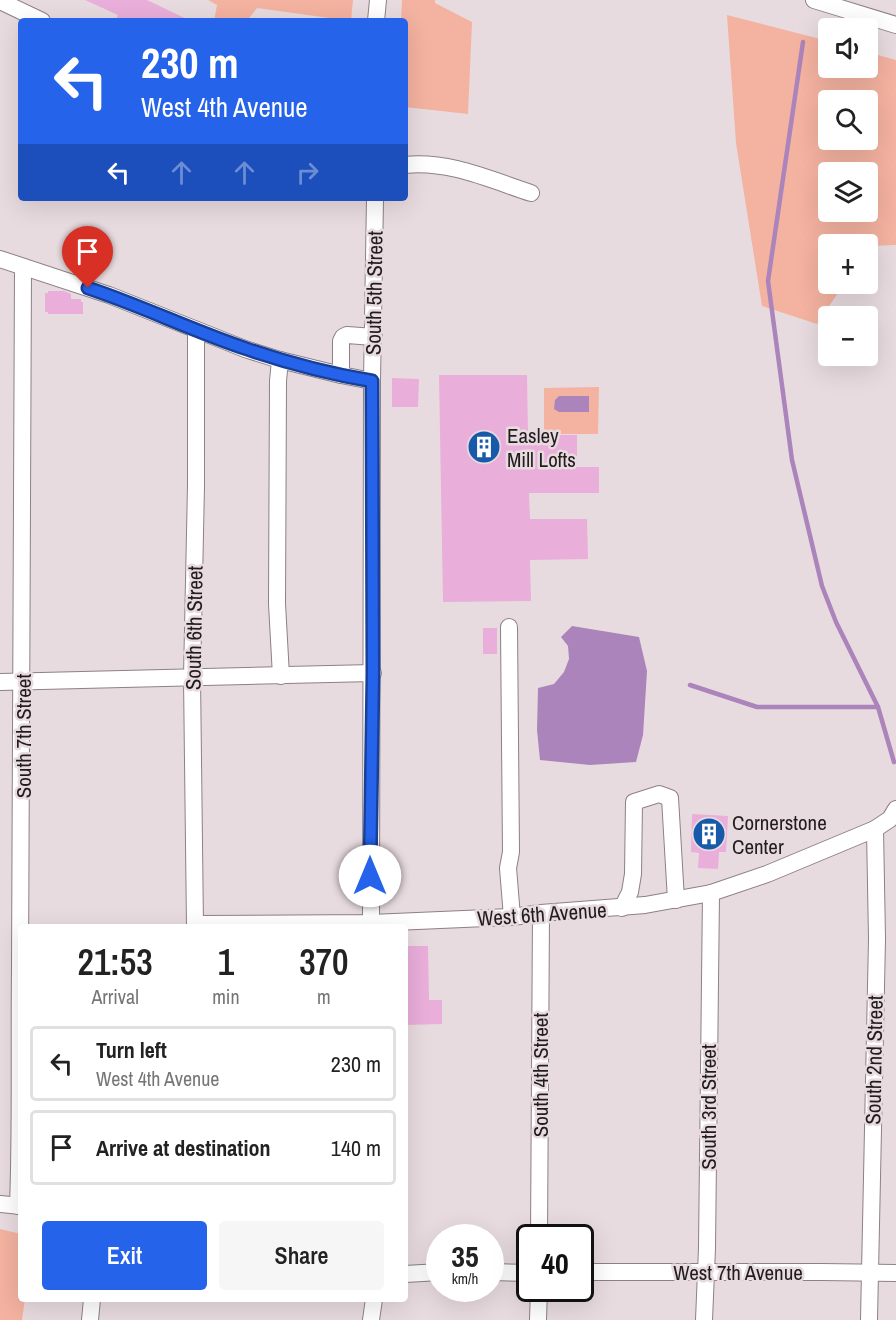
<!DOCTYPE html>
<html lang="en">
<head>
<meta charset="utf-8">
<style>
	:root { --surface:#fff; --page:#f6f6f6; --text:#222; --muted:#767676; --line:#e0e0e0; --accent:#2563eb }
	body { margin:0; font-family:"Archivo Narrow",sans-serif; background:var(--page); color:var(--text); height:100vh; display:flex; flex-direction:column; font-size:22px; white-space:nowrap }
	* { box-sizing:border-box; margin:0 }
	p { font-size:20px; color:var(--muted) }
	.icon { flex:none; width:33px; height:33px; fill:none; stroke:currentColor; stroke-width:2; stroke-linecap:round; stroke-linejoin:round }
	.map { position:relative; flex:1; overflow:hidden }
	.details { position:absolute; left:18px; top:924px; width:390px; height:378px; display:flex; flex-direction:column; background:var(--surface); border-radius:6px; box-shadow:0 6px 24px #0002 }
	.details>* { flex:none }
	.guide { position:absolute; left:18px; top:18px; width:390px; height:183px; border-radius:6px; box-shadow:0 6px 24px #0002; background:#2563eb; color:#fff; overflow:hidden }
	.tools { position:absolute; left:818px; top:18px; display:grid; gap:12px }
	.tools a { display:grid; place-items:center; width:60px; height:60px; border-radius:6px; background:var(--surface); box-shadow:0 6px 24px #0002; font-size:30px }
	.speed { position:absolute; left:426px; top:1224px; display:flex; gap:12px; font-size:30px; font-weight:700; text-align:center }
	.speed>* { display:grid; place-content:center; width:78px; height:78px; border-radius:50%; background:var(--surface); box-shadow:0 6px 24px #0002; line-height:1 }
	.speed small { font-size:15px; font-weight:400 }
	.speed .limit { border:3px solid #111; border-radius:9px; background:#fff; color:#111 }
	.pin { position:absolute; display:grid; place-items:center; width:51px; height:51px; color:#fff; margin:-62px -26px; border-radius:50% 50% 50% 0; rotate:-45deg; box-shadow:0 0 6px #0007 }
	.pin .icon { rotate:45deg }
	.me { position:absolute; width:66px; margin:-33px; rotate:0deg; stroke-linejoin:round; filter:drop-shadow(0 0 4px #0008) }
	.turn { display:flex; align-items:center; gap:21px; height:126px; padding:0 24px; font-size:27px }
	.turn .icon { width:78px; height:78px; stroke-width:2.5 }
	.turn b { display:block; font-size:42px; line-height:51px }
	.lanes { display:flex; align-items:center; height:57px; padding:0 24px; background:#0003; justify-content:center; gap:30px; direction:ltr }
	.lanes .off { opacity:.35 }
	.eta { display:flex; justify-content:space-evenly; align-items:center; height:102px; text-align:center }
	.eta b { font-size:36px; font-weight:600; line-height:42px }
	.primary-button { display:flex; gap:12px; margin-top:auto; padding:12px 24px }
	.primary-button a { flex:1; height:69px; border-radius:6px; background:var(--accent); color:#fff; font-size:24px; font-weight:600; line-height:69px; text-align:center }
	.primary-button a+a { background:var(--page); color:var(--text) }
	ul { padding:0; list-style:none }
	li { display:flex; align-items:center; gap:18px; height:75px; margin:0 12px 9px; padding:0 12px; border:3px solid var(--line); border-radius:6px }
	li div { flex:1 }
	li b { display:block; font-size:22px }
	li em { font-style:normal }
	.map>svg:first-child { display:block }
	.green { fill:#f4b2a0; fill-rule:evenodd }
	.water { fill:#aa84ba }
	.lines { fill:none; stroke-linecap:round; stroke-linejoin:round }
	.stream { stroke:#aa84ba; stroke-width:4.5 }
	.building { fill:#e9aeda }
	.minor-casing { stroke:#8d8185; stroke-width:18 }
	.minor { stroke:#fff; stroke-width:16 }
	.route-casing { stroke:#184099; stroke-width:15 }
	.route { stroke:#2563eb; stroke-width:10 }
	.labels { text-anchor:middle; dominant-baseline:central; stroke-width:5; stroke-linejoin:round; paint-order:stroke }
	.street-label { font-size:21px; fill:#211d1e; stroke:#e8dbdf }
	.poi-label { font-size:21px; fill:#211d1e; stroke:#e8dbdf; text-anchor:start }
</style>
</head>
<body>
<div class="map">
<svg width="896" height="1320" viewBox="0 0 896 1320">
	<rect width="100%" height="100%" fill="#e8dbdf"/>
	<!-- green -->
	<g class="green">
		<path d="M208,0h145l-2,21 -94,-13 -10,13h-33l3,-16z"/>
		<path d="M402,0h33v3l37,19 -4,92 -63,-7v-86h-4z"/>
		<path d="M727,15l101,26v27h39v-16l29,8v185l-26,1 -3,4v-6h-39v40h16l-27,40 -55,-18 -26,-163zM828,100h39v40h-39zM828,172h39v40h-39z"/>
		<path d="M599,387l-1,47h-54v-46z"/>
		<path d="M0,1229l21,5v65h4l-3,21h-22z"/>
	</g>
	<!-- water -->
	<g class="water">
		<path d="M559,396h30v16h-30l-5,-3 1,-9z"/>
		<path d="M572,626l67,11 8,34 -4,64 -7,27 -46,3 -50,-5 -3,-30 1,-42 16,-4 10,-12 5,-13 -1,-13 -7,-9z"/>
	</g>
	<g class="lines">
		<!-- stream -->
		<g class="stream">
			<path d="M803,42l-35,239 24,179 30,126 14,36 42,85 16,55"/>
			<path d="M690,685l67,22h121"/>
		</g>
	</g>
	<!-- building -->
	<g class="building">
		<path d="M85,0h62l44,21h-76l3,-6z"/>
		<path d="M48,291h16l7,3v5h10v3h2v12h-35v-2h-3v-19h3z"/>
		<path d="M439,375h88l1,60h49v32h22v26h-70l1,26h57l1,40 -58,1 1,41 -88,1z"/>
		<path d="M392,378l27,1 -1,28h-26z"/>
		<rect x="483" y="628" width="14" height="26"/>
		<path d="M692,814l36,2 -2,36h-7l-1,17 -20,-1 1,-15 -8,-1z"/>
		<path d="M405,946h23l1,54h13v24l-37,1z"/>
	</g>
	<g class="lines">
		<!-- minor casing -->
		<g class="minor-casing">
			<g id="minor">
				<path d="M814,0l82,25"/>
				<path d="M0,1l42,20"/>
				<path d="M376,21l2,-21"/>
				<path d="M405,165c43,-5 86,15 126,28"/>
				<path d="M0,259l109,36 136,54 35,11 61,15 31,6"/>
				<path d="M280,360l-2,21 -1,223 4,72"/>
				<path d="M341,375v-34l2,-4 4,-2 27,2"/>
				<path d="M509,627l2,225 -3,16 4,49"/>
				<path d="M0,682l373,-9"/>
				<path d="M622,908l8,-16 3,-18 1,-72 25,-8 11,4 6,102"/>
				<path d="M195,924l176,-1 141,-6 29,-4 104,-8 66,-12 56,-19 108,-45"/>
				<path d="M195,927l-3,-250 4,-192v-155"/>
				<path d="M371,927l1,-546 3,-183"/>
				<path d="M0,1204l21,2"/>
				<path d="M18,1206c3,-79 1,-158 2,-236 3,-235 3,-469 3,-703"/>
				<path d="M539,1238l2,-325"/>
				<path d="M490,1272l40,1"/>
				<path d="M580,1272h241l75,1"/>
				<path d="M405,1274l35,-2"/>
				<path d="M90,1320l2,-21"/>
				<path d="M371,1320l3,-21"/>
				<path d="M538,1320l1,-32"/>
				<path d="M704,1320l3,-72 4,-355"/>
				<path d="M869,1320l8,-381 -2,-110 15,-10 6,-10"/>
			</g>
		</g>
		<!-- minor -->
		<use href="#minor" class="minor"/>
	</g>
	<g class="lines">
		<!-- route casing -->
		<g class="route-casing">
			<path id="route" d="M88,288c54,18 105,43 159,61 41,14 83,25 125,32l1,292 -3,203"/>
		</g>
		<!-- route -->
		<use href="#route" class="route"/>
	</g>
	<!-- icons -->
	<defs>
		<g id="building-disc" transform="scale(1.725)"><circle r="9.5" fill="#175aaa" stroke="#e8dbdf"/><path d="M-4-6H4V6H1V3H-1V6H-4ZM-2.5-4.3h1.7v1.8h-1.7ZM.8-4.3h1.7v1.8H.8ZM-2.5-1h1.7V.8h-1.7ZM.8-1h1.7V.8H.8Z" fill="#fff"/></g>
	</defs>
	<g fill-rule="evenodd">
		<use href="#building-disc" x="484" y="447"/>
		<use href="#building-disc" x="709" y="834"/>
	</g>
	<g class="labels">
		<!-- street labels -->
		<g class="street-label">
			<text transform="translate(374 293) rotate(-89)">South 5th Street</text>
			<text transform="translate(194 628) rotate(-89)">South 6th Street</text>
			<text transform="translate(23 736) rotate(-90)">South 7th Street</text>
			<text transform="translate(542 914) rotate(-4)">West 6th Avenue</text>
			<text transform="translate(874 1060) rotate(-89)">South 2nd Street</text>
			<text transform="translate(540 1075) rotate(-90)">South 4th Street</text>
			<text transform="translate(708 1107) rotate(-90)">South 3rd Street</text>
			<text x="738" y="1272">West 7th Avenue</text>
		</g>
		<!-- poi labels -->
		<g class="poi-label">
			<text x="507" y="435">Easley<tspan x="507" dy="24">Mill Lofts</tspan></text>
			<text x="732" y="822">Cornerstone<tspan x="732" dy="24">Center</tspan></text>
		</g>
	</g>
</svg>
<div class="tools">
<a><svg class="icon" aria-label="sound" viewBox="0 0 24 24"><path d="M4 9h4l5-4v14l-5-4H4zM17 9q2 3 0 6"/></svg></a>
<a><svg class="icon" aria-label="search" viewBox="0 0 24 24"><circle cx="10" cy="10" r="6"/><path d="M15 15l6 6"/></svg></a>
<a><svg class="icon" aria-label="layers" viewBox="0 0 24 24"><path d="M12 4l9 5-9 5-9-5zM3 14l9 5 9-5"/></svg></a>
<a>+</a>
<a>−</a>
</div>
<div class="speed"><div>35<small>km/h</small></div><div class="limit">40</div></div>
<div class="pin" style="left:88px;top:288px;background:#d93025"><svg class="icon" aria-label="arrive" viewBox="0 0 24 24"><path d="M6 21V4h12l-3 4 3 4H6"/></svg></div>
<svg class="me" style="left:370px;top:876px" viewBox="-20 -20 40 40"><circle r="19" fill="#fff"/><path d="M0-13L10 11 0 6-10 11z" fill="#2563eb"/></svg>
<div class="guide">
<div class="turn"><svg class="icon" aria-label="left" viewBox="0 0 24 24"><path d="M17 20v-9H6M10 6l-5 5 5 5"/></svg><div><b>230 m</b>West 4th Avenue</div></div>
<div class="lanes"><svg class="icon" aria-label="left" viewBox="0 0 24 24"><path d="M17 20v-9H6M10 6l-5 5 5 5"/></svg><svg class="icon off" aria-label="ahead" viewBox="0 0 24 24"><path d="M12 20V5M6 11l6-6 6 6"/></svg><svg class="icon off" aria-label="ahead" viewBox="0 0 24 24"><path d="M12 20V5M6 11l6-6 6 6"/></svg><svg class="icon off" aria-label="right" viewBox="0 0 24 24"><path d="M7 20v-9h11M14 6l5 5-5 5"/></svg></div>
</div>
<section class="details">
<div class="eta">
<div><b>21:53</b><p>Arrival</p></div>
<div><b>1</b><p>min</p></div>
<div><b>370</b><p>m</p></div>
</div>
<ul>
<li><svg class="icon" aria-label="left" viewBox="0 0 24 24"><path d="M17 20v-9H6M10 6l-5 5 5 5"/></svg><div><b>Turn left</b><p>West 4th Avenue</p></div><em>230 m</em></li>
<li><svg class="icon" aria-label="arrive" viewBox="0 0 24 24"><path d="M6 21V4h12l-3 4 3 4H6"/></svg><div><b>Arrive at destination</b></div><em>140 m</em></li>
</ul>
<div class="primary-button"><a>Exit</a><a>Share</a></div>
</section>
</div>
</body>
</html>
